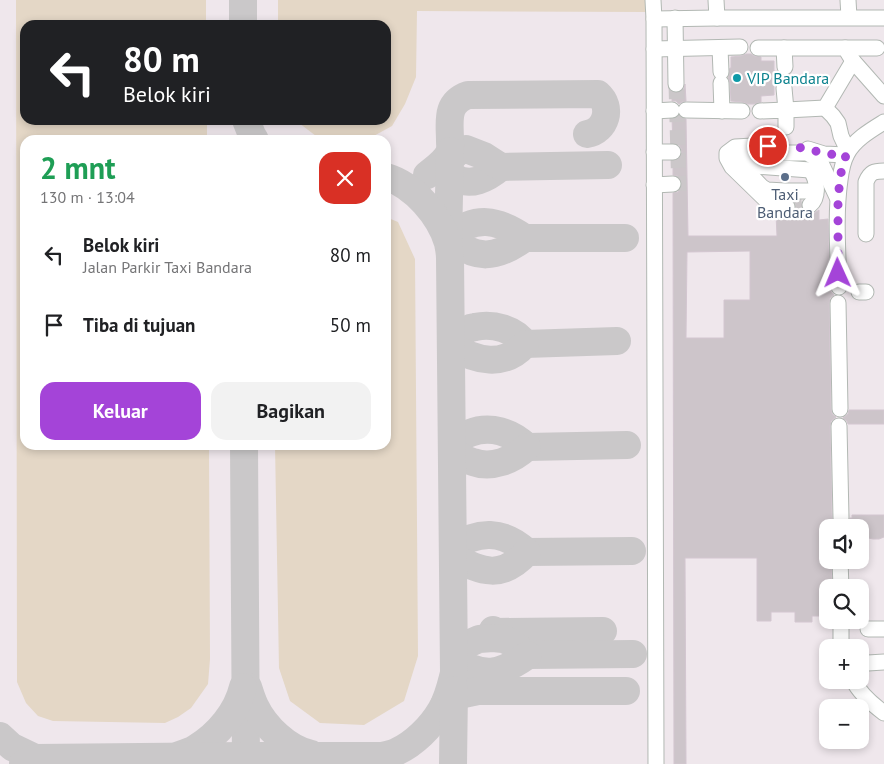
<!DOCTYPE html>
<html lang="id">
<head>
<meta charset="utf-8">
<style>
	:root { --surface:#fff; --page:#f2f2f2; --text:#202124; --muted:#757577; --accent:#a444d8 }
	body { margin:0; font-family:"PT Sans",sans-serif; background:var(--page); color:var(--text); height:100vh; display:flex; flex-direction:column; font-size:19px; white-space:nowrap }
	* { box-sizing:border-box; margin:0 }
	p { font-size:16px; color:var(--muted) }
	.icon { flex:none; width:28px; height:28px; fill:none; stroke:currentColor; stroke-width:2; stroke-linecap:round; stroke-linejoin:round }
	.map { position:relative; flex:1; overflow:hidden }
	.drawer { position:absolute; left:20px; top:135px; width:371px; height:315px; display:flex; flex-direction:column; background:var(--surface); border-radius:15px; box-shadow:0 2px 8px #0003 }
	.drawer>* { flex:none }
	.hud { position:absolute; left:20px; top:20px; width:371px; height:105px; border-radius:15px; box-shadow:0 2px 8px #0003; background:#202124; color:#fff; overflow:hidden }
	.fabs { position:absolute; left:819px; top:519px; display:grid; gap:10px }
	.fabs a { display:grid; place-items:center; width:50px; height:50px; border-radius:10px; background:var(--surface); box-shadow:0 2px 8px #0003; font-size:25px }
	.pin { position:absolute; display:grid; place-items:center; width:42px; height:42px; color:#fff; margin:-21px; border:2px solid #fff; border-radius:50%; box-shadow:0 1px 5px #0007 }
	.me { position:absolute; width:55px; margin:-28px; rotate:359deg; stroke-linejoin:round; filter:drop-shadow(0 0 4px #0008) }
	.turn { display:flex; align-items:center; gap:18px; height:105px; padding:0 20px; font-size:22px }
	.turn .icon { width:65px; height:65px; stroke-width:2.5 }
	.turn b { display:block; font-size:35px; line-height:42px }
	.round { display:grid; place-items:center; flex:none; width:52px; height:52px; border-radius:15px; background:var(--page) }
	.head { display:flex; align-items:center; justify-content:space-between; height:85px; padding:0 20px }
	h1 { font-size:30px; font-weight:700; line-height:38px; color:#1e9e55 }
	.cta { display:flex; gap:10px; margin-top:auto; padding:10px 20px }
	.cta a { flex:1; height:58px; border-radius:15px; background:var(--accent); color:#fff; font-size:20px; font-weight:700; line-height:58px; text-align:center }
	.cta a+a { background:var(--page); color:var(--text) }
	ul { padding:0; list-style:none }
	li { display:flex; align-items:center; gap:15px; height:70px; padding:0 20px }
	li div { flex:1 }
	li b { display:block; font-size:19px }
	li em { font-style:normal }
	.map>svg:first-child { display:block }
	.green { fill:#e4d7c6 }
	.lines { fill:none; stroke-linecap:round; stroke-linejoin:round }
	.taxiway { stroke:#cac8c9; stroke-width:28 }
	.building { fill:#cdc5ca; stroke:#d3c6d0; fill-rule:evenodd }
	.minor-tunnel { stroke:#cbc7c9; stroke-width:15; stroke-dasharray:15 8; stroke-linecap:butt }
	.minor-casing { stroke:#b2b8b3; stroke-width:17 }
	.minor { stroke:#fff; stroke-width:15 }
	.route { stroke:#a444d8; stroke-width:9; stroke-dasharray:0 16.2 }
	.culture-dot { fill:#0f9aa8; stroke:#fff; stroke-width:2 }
	.service-dot { fill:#5c6f8a; stroke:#fff; stroke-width:2 }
	.labels { text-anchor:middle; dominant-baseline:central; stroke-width:4.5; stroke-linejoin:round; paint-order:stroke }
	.culture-label { font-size:16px; fill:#0d838f; stroke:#fff; text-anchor:start }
	.service-label { font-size:16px; fill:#4e5e75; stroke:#fff }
</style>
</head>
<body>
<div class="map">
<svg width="884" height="764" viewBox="0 0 884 764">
	<rect width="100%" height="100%" fill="#efe7ec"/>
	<!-- green -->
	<g class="green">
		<path d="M16,0h190v25h-181v95h182v20h-182v305h184l1,214 -2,25 -17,24 -13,9 -13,6 -112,-2 -15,-5 -12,-13 -9,-21z"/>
		<path d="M278,0h368v12l-229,-1 -1,66 -11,27 -13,22 -22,12 -10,2h-29l-15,-4 -21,-16h91v-95h-108z"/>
		<path d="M386,217l12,5 17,37 3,397 -14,45 -40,24 -44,-2 -30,-22 -11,-33 -4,-223h111z"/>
	</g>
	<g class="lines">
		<!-- taxiway -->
		<g class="taxiway">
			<path d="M243,0v25"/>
			<path d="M246,120l6,15 3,5"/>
			<path d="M442,166c4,3 8,8 12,11 16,11 34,1 47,-10"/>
			<path d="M439,168l19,-16 8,-3 18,7 17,11 107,-2"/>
			<path d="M427,175c7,-6 18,-13 22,-22 2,-3 1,-8 1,-12 0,-19 -5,-38 18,-46l130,-1c15,13 8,37 -11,40"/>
			<path d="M525,238c-28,-19 -49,-23 -77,-1 28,24 48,22 77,1h100"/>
			<path d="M448,240l2,-89"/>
			<path d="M451,340c8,-5 15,-12 24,-13 18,-4 40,2 50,17l92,-3"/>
			<path d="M451,346c25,15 53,22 74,-2"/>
			<path d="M452,443c6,-3 12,-8 18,-10 20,-8 42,-1 57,14l100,-2"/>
			<path d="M244,445l2,319"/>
			<path d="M452,451c7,4 13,9 21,11 19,7 40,-2 54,-15"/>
			<path d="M453,548c25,-18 50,-18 74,4l105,-1"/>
			<path d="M453,557c29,15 49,23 74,-5"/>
			<path d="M493,630l2,2 108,-1"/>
			<path d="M454,652l16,-9 9,-4 14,-1 10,1 7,3 18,13 105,-1"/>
			<path d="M454,659c29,19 46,16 74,-4"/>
			<path d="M248,687c2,6 4,13 7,19 10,21 33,43 56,48"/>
			<path d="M444,705l15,-10 19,-4h148"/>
			<path d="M0,736l12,11 23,11"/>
			<path d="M177,756c6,-3 14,-4 19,-8 22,-13 41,-36 47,-61"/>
			<path d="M23,764l12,-6 211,-2h135c5,-1 11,-2 15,-4 18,-8 35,-25 45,-42 7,-11 10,-25 13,-37l-4,-415c0,-5 -1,-10 -2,-15 -8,-27 -34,-58 -62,-66"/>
			<path d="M453,764l1,-74"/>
		</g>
	</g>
	<!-- building -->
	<g class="building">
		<path d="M746,54h5l3,2 7,1v4h13v10h3l3,4 5,1 6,-2v8l-4,-3h-3l-5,1 -5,4v11l-13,1v6l-7,2h-6l-6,-2 -11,-1 -1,-18 -2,-6 2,-9h1v-11l10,-1z"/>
		<path d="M685,84l1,17 -4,1 -3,2 -3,-3h-4v-9l5,1 3,-1 4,-3z"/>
		<path d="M679,116l3,2 4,1 2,117h89l-1,-22 10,2h4l4,-2 2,-6 -1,-6h6v6l3,4 3,2h6l6,-4v10l9,-1 2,68 1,5 3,3 -4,3 -1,5 2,106 1,5 4,3 -5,4 -1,5 2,92 1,5 4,3 -9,2v32h3l1,28h-4v28h-16v6h-17v-10h-24v9h-14v-63h-72l1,206h-12l-1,-571 5,-1 3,-3 1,-5 -1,-5 -3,-3 -5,-1v-14l4,-1 4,-3 1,-5 -1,-4 -3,-4 -5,-1 -1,-24 5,-1zM750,251v49h-26v38h-38l1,-86z"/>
		<path d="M849,410h35v14h-36l-1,-3 -4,-3 5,-4z"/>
		<path d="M852,515h32v22l-5,2h-6l-9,-2 -4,-4v-5l-14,-2 3,-3 1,-5h2z"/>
	</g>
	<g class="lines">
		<!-- minor-tunnel -->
		<g class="minor-tunnel">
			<path d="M676,84l3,110"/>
			<path d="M787,207l23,-2"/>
		</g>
		<!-- minor casing -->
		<g class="minor-casing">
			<g id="minor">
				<path d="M653,0l1,19 63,-1h167"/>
				<path d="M716,0l1,18"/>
				<path d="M848,0l1,17"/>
				<path d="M675,18l1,66"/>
				<path d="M654,19l2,745"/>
				<path d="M720,48l1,24"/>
				<path d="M758,48h26"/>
				<path d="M845,48h32"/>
				<path d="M654,49l86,-2"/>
				<path d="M785,67l-1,-19h61l8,13"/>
				<path d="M721,83l1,28"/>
				<path d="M784,88l2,22 39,-2 28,-47 31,35"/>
				<path d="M825,108l8,8 5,7 3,13 7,15"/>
				<path d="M686,110l56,1"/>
				<path d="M654,111l18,-1"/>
				<path d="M760,111l26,-1v17"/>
				<path d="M753,146l-18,1 -8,6v5l5,9 35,34 5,3 15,3"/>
				<path d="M808,149l16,5 22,1"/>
				<path d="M654,152h19"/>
				<path d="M741,165l69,5c8,9 9,28 0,35"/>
				<path d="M654,185l19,-1"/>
				<path d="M816,191h-31l-18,-1 -5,-3 -21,-22 -3,-6 2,-4 6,-2h61l7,4 7,6 16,34"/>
				<path d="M866,234v-52c4,-10 8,-11 18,-11"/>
				<path d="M839,287c-1,-35 -4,-72 1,-107 1,-8 3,-19 7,-26 7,-14 24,-24 37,-32"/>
				<path d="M859,292h7"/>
				<path d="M838,303l2,106"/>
				<path d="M839,426l2,92"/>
				<path d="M840,560l1,28"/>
				<path d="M841,620v21l1,7"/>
				<path d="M868,629h16"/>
				<path d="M868,663l16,-1"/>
				<path d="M853,680c7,14 19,24 31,33"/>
			</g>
		</g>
		<!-- minor -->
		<use href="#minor" class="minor"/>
	</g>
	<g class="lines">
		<!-- route -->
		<path class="route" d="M768,146l39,2 17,6 22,1 -5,18 -3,24v76"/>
	</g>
	<!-- markers -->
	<circle class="culture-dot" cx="737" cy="78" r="5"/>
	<circle class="service-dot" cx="785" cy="177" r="5"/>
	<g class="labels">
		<!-- culture labels -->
		<g class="culture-label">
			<text x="747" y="78">VIP Bandara</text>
		</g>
		<!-- service labels -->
		<g class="service-label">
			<text x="785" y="194">Taxi<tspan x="785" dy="18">Bandara</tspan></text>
		</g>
	</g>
</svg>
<div class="fabs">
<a><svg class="icon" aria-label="sound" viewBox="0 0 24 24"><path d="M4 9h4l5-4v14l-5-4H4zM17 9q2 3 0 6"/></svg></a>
<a><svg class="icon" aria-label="search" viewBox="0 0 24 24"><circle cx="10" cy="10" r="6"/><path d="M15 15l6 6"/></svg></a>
<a>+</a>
<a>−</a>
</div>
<div class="pin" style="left:768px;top:146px;background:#d93025"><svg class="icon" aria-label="arrive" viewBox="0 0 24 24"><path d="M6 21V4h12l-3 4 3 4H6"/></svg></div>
<svg class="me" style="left:838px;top:273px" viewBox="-20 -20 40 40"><path d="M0-17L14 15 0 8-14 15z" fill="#a444d8" stroke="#fff" stroke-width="4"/></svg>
<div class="hud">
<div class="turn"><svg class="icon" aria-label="left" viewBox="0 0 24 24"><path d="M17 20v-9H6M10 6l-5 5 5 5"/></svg><div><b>80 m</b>Belok kiri</div></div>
</div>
<section class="drawer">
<div class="head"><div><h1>2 mnt</h1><p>130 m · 13:04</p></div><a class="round" style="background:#d93025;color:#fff"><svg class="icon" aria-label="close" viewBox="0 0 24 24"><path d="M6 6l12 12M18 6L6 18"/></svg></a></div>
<ul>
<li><svg class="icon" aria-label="left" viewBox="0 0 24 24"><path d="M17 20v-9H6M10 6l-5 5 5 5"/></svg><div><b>Belok kiri</b><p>Jalan Parkir Taxi Bandara</p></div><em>80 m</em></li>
<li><svg class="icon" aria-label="arrive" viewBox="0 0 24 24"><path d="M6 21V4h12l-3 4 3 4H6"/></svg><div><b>Tiba di tujuan</b></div><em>50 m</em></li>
</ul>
<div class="cta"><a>Keluar</a><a>Bagikan</a></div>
</section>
</div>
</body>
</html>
